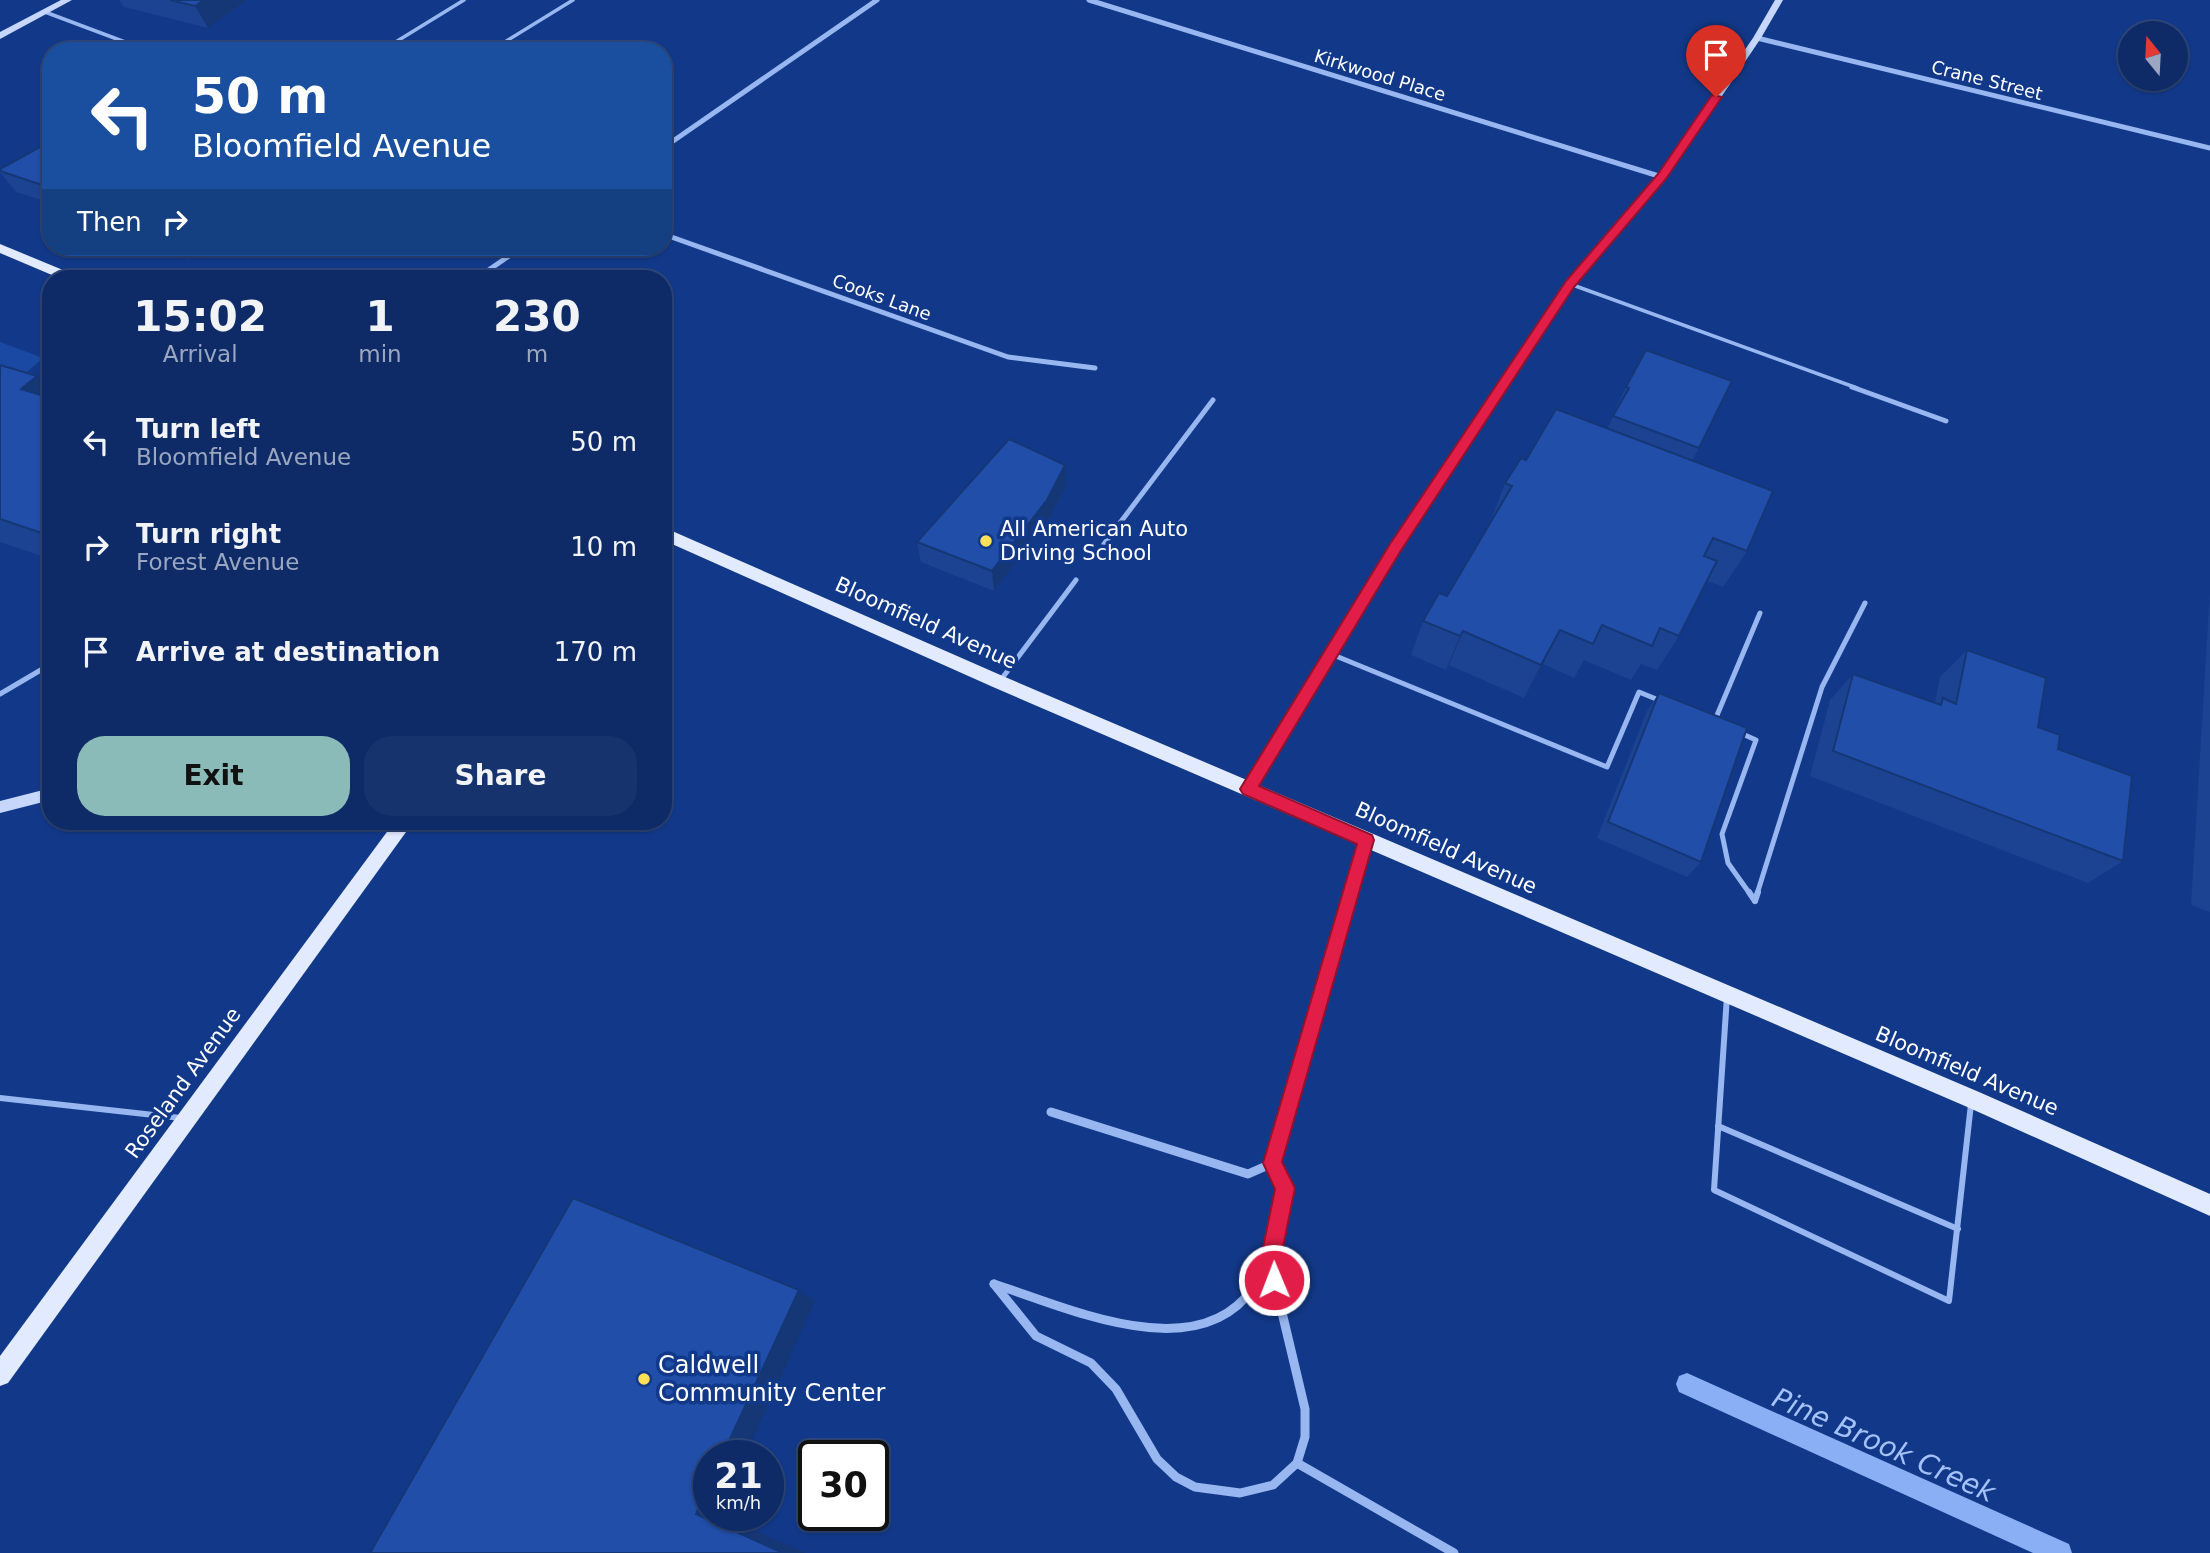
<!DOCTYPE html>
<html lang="en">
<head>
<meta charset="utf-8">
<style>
	:root { --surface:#0e2b67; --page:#17336d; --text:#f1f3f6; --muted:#9ba7c0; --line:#2e477b; --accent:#8bbbb9 }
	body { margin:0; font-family:"DejaVu Sans",sans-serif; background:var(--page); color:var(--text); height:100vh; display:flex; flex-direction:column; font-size:26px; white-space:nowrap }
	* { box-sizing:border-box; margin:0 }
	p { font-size:23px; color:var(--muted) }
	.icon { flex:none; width:38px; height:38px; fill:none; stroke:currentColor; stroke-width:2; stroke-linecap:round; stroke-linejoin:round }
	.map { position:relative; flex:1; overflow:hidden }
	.details { position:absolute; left:42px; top:270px; width:630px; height:560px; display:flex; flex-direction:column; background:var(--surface); border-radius:28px; box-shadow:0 2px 5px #0004,0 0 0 2px var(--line) }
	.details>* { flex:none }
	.guide { position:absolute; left:42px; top:42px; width:630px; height:214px; border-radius:28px; box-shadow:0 2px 5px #0004,0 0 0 2px var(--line); background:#1a4fa0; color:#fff; overflow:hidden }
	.needle { width:46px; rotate:342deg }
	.controls { position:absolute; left:2118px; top:21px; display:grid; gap:14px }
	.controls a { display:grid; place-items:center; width:70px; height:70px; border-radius:50%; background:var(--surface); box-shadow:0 2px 5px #0004,0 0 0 2px var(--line); font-size:35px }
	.speed { position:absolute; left:693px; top:1440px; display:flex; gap:14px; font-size:35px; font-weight:700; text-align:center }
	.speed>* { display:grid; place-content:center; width:91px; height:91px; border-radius:50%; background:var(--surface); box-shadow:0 2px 5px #0004,0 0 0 2px var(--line); line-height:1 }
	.speed small { font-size:18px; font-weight:400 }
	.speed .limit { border:4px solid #111; border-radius:10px; background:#fff; color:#111 }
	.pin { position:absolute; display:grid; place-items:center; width:60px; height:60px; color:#fff; margin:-72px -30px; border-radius:50% 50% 50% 0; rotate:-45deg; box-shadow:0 0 7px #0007 }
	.pin .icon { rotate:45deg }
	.me { position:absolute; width:77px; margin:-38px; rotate:359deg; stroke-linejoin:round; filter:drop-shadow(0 0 5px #0008) }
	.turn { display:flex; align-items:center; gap:24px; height:147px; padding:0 35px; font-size:32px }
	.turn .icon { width:91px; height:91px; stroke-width:2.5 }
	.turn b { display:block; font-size:49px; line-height:60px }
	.then { display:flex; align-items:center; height:66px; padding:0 35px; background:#0003; gap:14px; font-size:26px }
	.eta { display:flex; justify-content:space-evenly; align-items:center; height:119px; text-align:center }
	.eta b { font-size:42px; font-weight:700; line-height:49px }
	.button { display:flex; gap:14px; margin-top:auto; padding:14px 35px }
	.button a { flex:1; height:80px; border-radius:28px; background:var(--accent); color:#111; font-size:28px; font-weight:700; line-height:80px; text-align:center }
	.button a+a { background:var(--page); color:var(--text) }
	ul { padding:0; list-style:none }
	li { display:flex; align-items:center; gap:21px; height:105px; padding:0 35px }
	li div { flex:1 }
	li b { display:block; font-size:26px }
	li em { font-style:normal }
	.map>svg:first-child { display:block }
	.green { fill:#1a49a4 }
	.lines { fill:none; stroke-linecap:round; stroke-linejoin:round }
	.stream { fill:#8aaff4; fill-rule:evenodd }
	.lane-far2 { stroke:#98b6f0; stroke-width:3.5 }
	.lane-far1 { stroke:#98b6f0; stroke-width:5 }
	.lane { stroke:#98b6f0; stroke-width:6 }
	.street-far2 { stroke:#98b6f0; stroke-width:5 }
	.street-far1 { stroke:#98b6f0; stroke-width:6 }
	.street { stroke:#98b6f0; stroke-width:9 }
	.secondary { fill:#c7d7fb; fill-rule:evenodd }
	.primary { fill:#e2eaff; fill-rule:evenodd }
	.wall { fill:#1c4391 }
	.shaded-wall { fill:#163776 }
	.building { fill:#204ea9; stroke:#163776; stroke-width:2 }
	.route { fill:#e11d48; stroke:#92132f; stroke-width:2 }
	.poi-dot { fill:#ffe158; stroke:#123989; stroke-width:2.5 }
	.labels { text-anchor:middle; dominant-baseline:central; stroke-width:7; stroke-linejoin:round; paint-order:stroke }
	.far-street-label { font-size:18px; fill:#fff; stroke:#123989 }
	.poi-label { font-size:21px; fill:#fff; stroke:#123989; text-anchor:start }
	.street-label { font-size:21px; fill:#fff; stroke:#123989 }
	.near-poi-label { font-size:24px; fill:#fff; stroke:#123989; text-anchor:start }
	.near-water-label { font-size:28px; font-style:italic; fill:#a4c1f8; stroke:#123989 }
</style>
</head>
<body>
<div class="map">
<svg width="2210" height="1553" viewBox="0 0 2210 1553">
	<rect width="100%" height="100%" fill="#123989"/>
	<!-- green -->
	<path class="green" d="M0,342l43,16 -43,37z"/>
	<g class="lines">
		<!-- stream -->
		<path class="stream" d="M1687,1373l382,171 3,9h-39l-354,-161 -3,-8 3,-8z"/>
		<!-- lane-far2 -->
		<g class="lane-far2">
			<path d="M45,12l104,39"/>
			<path d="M394,44l16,7"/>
			<path d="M381,51l83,-51"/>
			<path d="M490,51l83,-51"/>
			<path d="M1570,284l287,104"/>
		</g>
		<!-- lane-far1 -->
		<g class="lane-far1">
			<path d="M1852,387l94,34"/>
			<path d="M1104,544l109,-144"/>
			<path d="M1331,654l276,113 32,-75 22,9"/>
			<path d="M1000,681l76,-101"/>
			<path d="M0,694l51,-30"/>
			<path d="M1715,720l45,-107"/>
			<path d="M1738,732l18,8 -34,94 6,29 22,31"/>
			<path d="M1757,894l65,-207 43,-84"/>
		</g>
		<!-- lane -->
		<g class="lane">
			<path d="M1749,892l6,9"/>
			<path d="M1755,901l3,-9"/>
			<path d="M1727,996l-13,194 235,111 22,-197"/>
			<path d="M0,1098l181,20"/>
			<path d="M1718,1126l240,103"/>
		</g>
		<!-- street-far2 -->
		<g class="street-far2">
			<path d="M1089,0l573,177"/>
			<path d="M1757,38l453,110"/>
			<path d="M663,148l214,-148"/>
			<path d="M663,234l345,123 87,11"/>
			<path d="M477,278l45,-31"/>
		</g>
		<!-- street-far1 -->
		<path class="street-far1" d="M1351,894l15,-53"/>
		<!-- street -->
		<g class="street">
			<path d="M1051,1112l197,62 25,-11"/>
			<path d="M994,1284c72,23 203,85 259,4 8,-13 16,-23 19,-38 3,-13 15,-52 13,-63 -2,-8 -9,-17 -12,-24l78,-271"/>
			<path d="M994,1284l42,52 55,27 25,26 41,70 19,18 19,10 45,6 33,-8 24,-22 8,-26v-28l-35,-147"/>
			<path d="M1297,1463l157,90"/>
		</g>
		<!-- secondary -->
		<g class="secondary">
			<path d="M61,0h11l-72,39v-7z"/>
			<path d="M1775,0h8l-22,38 -95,141 -92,107 -187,285 -134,222 -5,2 -5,-2 -2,-4 2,-4 136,-220 187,-283 92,-107 95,-137z"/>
			<path d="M51,788v12l-51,13v-12z"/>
		</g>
		<!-- primary -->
		<g class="primary">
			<path d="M0,244l75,31 2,3h-18l-59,-25z"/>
			<path d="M663,527l342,150 974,415 231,102v22l-245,-110 -972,-419 -330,-147z"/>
			<path d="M395,821h19l-406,562 -8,3v-30z"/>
		</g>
	</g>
	<!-- wall -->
	<g class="wall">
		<path d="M119,0h128l-39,28 -84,-21z"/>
		<path d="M51,141v62l-35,-11 -16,-20v-3z"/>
		<path d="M162,247h51l-22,13z"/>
		<path d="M1646,350l53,98 -7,13 55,90 -24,36 -16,-6 -28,55 -22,34 -16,-6 -10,16 -47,-20 -10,18 -31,-14 -19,34 -75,-33 -3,5 -35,-15 12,-34 24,-25 44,-76 14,-37 21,-23 81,-31 10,-21h-1l10,-21z"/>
		<path d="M0,365l51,26v168l-51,-17z"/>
		<path d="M1065,465l1,21 -18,34 -54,71 -73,-29 -4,-20z"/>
		<path d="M2210,590v322l-19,-7z"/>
		<path d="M1967,650l91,99 65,112 -35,22 -278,-107 20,-76 23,-26 82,29 5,-26z"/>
		<path d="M1659,693l42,169 -14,15 -90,-39 50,-127z"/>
	</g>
	<!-- shaded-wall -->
	<g class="shaded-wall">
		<path d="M204,0h43l-39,28 -13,-22z"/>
		<path d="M182,247h31l-22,13z"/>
		<path d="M37,376l14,15v29l-30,-31z"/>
		<path d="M1065,465l1,21 -18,34 -54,71 -2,-20z"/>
		<path d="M1560,630l-17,34 -19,34 17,-33z"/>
		<path d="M1463,631l-14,34 -3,5 14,-34z"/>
		<path d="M799,1290l16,11 -70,155h-23z"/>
		<path d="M709,1486v30h13l84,37h-23l-87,-39z"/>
	</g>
	<!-- building -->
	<g class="building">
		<path d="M170,0h34l-9,6z"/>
		<path d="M51,141v47l-51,-17v-2z"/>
		<path d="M1646,350l86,31 -33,67 -86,-32 16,-28 -3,-1z"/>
		<path d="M0,365l37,11 -16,13 30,9v138l-51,-17z"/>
		<path d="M1556,409l217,82 -26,60 -34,-13 -9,18 13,5 -38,75 -19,-8 -8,18 -50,-21 -9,19 -33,-14 -19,35 -78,-34 -3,5 -37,-15 16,-28 8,3 65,-110 -7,-3 16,-25 5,2z"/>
		<path d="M1009,439l56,26 -18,35 -55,71 -75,-29z"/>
		<path d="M1967,650l79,28 -8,49 22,8 -2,14 74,27 -9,85 -290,-110 20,-77 88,31 2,-7 13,6z"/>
		<path d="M1659,693l88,35 -46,134 -93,-40z"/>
		<path d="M573,1198l226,92 -77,166h-13v30l-13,28 87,39h-413z"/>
	</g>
	<!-- route -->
	<path class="route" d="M1712,95l10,2 -56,82 -92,108 -174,265 -141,234 113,49 2,5 -92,322 13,26 -15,74 4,18 -3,7 -7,3 -7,-3 -7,-25 15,-73 -12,-26 94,-319 -114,-50 -3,-5 150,-245 176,-263 92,-107z"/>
	<!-- markers -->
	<g class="poi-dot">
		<circle cx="986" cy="541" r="7"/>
		<circle cx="644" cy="1379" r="7"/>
	</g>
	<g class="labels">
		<!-- far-street labels -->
		<g class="far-street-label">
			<text transform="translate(1380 75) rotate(17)">Kirkwood Place</text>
			<text transform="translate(1987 80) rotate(14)">Crane Street</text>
			<text transform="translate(882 297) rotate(20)">Cooks Lane</text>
		</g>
		<!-- poi labels -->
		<g class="poi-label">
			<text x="1000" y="529">All American Auto<tspan x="1000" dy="24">Driving School</tspan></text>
		</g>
		<!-- street labels -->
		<g class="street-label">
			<text transform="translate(926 623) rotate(24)">Bloomfield Avenue</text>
			<text transform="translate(1446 848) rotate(24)">Bloomfield Avenue</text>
			<text transform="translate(1967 1071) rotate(23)">Bloomfield Avenue</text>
			<text transform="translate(183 1083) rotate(-54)">Roseland Avenue</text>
		</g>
		<!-- near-poi labels -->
		<g class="near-poi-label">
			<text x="658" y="1365">Caldwell<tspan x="658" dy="28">Community Center</tspan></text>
		</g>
		<!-- near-water labels -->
		<g class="near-water-label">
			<text transform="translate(1884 1445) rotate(24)">Pine Brook Creek</text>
		</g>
	</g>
</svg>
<div class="controls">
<a><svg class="needle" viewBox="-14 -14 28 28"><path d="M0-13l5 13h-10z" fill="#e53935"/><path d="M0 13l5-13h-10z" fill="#9ba7c0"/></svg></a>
</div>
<div class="speed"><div>21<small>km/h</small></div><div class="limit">30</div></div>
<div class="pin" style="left:1716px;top:97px;background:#d93025"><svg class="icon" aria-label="arrive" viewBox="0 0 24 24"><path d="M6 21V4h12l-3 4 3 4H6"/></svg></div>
<svg class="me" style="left:1274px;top:1280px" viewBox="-20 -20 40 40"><circle r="17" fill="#e11d48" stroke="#fff" stroke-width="3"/><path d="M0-11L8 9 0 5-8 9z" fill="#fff"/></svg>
<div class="guide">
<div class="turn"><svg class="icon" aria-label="left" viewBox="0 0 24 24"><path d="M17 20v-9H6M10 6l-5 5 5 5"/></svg><div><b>50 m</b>Bloomfield Avenue</div></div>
<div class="then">Then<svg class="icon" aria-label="right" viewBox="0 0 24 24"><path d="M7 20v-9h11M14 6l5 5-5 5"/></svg></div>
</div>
<section class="details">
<div class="eta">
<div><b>15:02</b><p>Arrival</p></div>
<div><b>1</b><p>min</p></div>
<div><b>230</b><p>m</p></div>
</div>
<ul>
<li><svg class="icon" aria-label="left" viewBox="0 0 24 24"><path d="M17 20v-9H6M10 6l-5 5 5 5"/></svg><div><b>Turn left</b><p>Bloomfield Avenue</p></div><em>50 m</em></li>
<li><svg class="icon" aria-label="right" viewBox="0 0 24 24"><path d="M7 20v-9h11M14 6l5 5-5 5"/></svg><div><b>Turn right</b><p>Forest Avenue</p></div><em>10 m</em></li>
<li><svg class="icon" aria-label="arrive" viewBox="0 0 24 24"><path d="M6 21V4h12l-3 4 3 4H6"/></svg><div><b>Arrive at destination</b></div><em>170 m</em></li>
</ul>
<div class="button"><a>Exit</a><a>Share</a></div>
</section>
</div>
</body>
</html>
